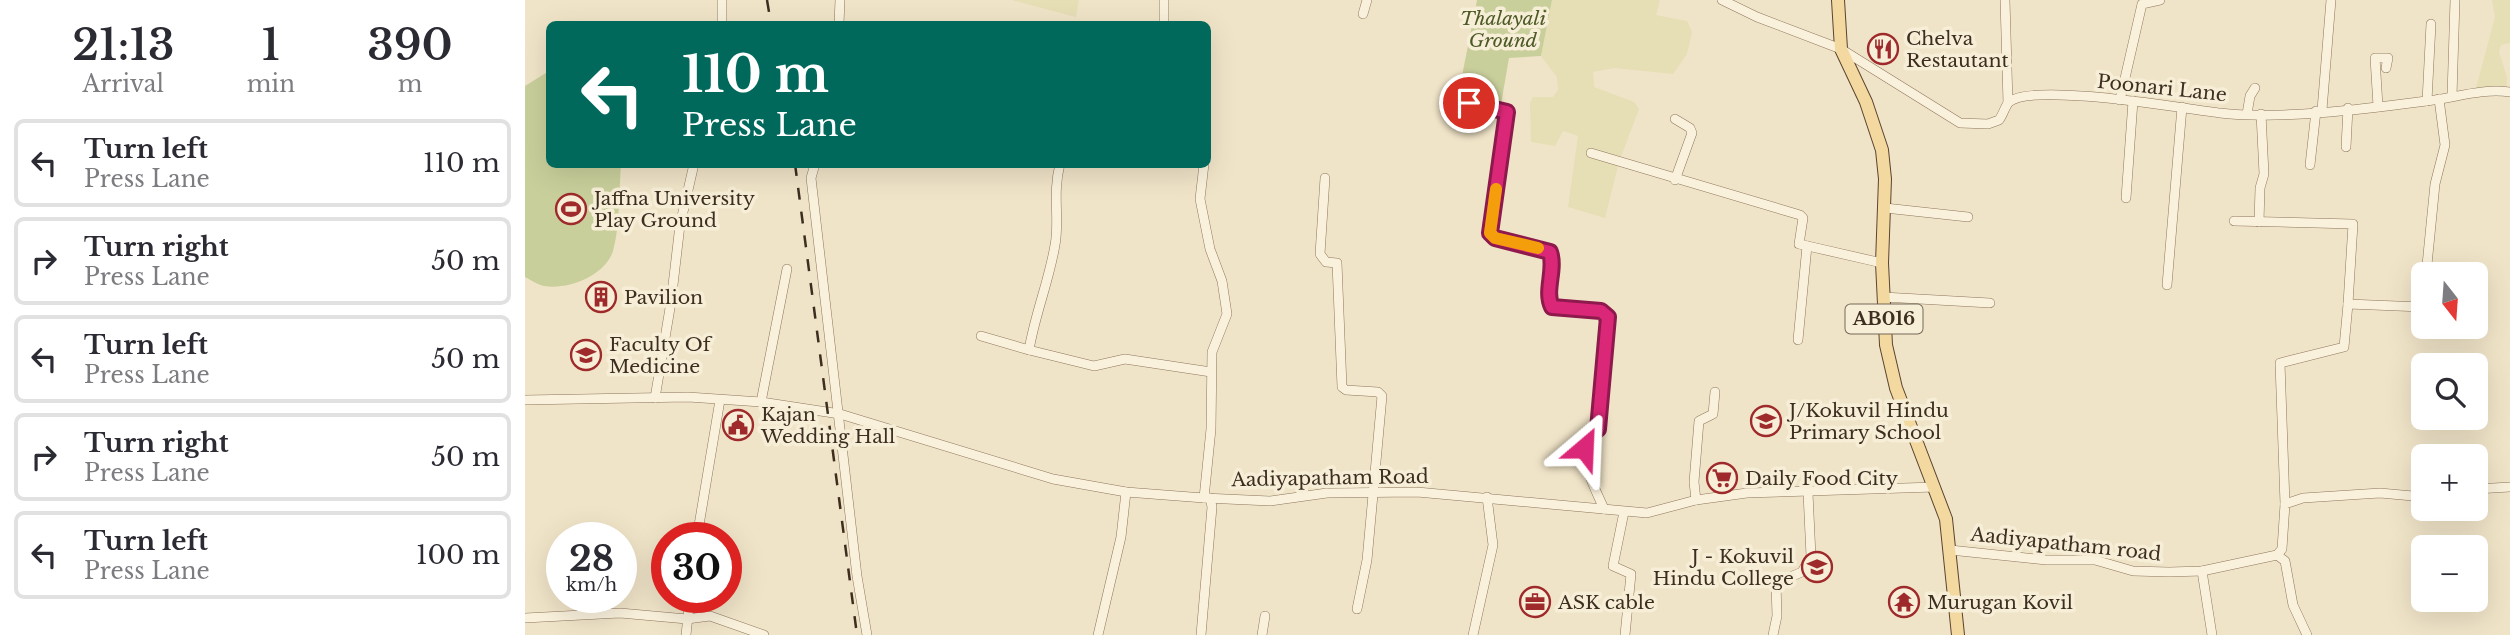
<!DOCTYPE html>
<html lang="en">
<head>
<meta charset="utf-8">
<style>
	:root { --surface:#fff; --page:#f2f2f3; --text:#2b2b33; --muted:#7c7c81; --line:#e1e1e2 }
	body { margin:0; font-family:"Libre Baskerville",serif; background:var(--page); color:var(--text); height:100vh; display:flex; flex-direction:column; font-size:26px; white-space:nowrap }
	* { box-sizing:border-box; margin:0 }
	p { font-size:23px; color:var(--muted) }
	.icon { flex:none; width:38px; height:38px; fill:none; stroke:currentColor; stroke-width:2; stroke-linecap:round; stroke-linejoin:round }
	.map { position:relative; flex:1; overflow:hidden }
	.panel { display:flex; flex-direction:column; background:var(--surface); width:525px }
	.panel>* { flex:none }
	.banner { position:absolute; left:21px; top:21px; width:665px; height:147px; border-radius:10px; box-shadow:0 7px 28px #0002; background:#00695c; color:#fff; overflow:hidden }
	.needle { width:46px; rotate:163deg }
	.tools { position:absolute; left:1886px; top:262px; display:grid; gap:14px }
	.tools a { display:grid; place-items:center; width:77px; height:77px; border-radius:10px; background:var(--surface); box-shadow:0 7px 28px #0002; font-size:35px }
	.speed { position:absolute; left:21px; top:522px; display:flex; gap:14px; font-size:35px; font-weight:700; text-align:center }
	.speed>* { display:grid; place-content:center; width:91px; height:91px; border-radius:50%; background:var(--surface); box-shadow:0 7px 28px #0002; line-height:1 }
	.speed small { font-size:18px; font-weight:400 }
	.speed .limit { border:10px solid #d22; background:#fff; color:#111 }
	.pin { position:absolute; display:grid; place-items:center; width:60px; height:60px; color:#fff; margin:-30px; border:4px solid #fff; border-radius:50%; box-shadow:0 2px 7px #0007 }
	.me { position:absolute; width:77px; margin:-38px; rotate:26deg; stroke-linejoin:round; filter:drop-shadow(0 0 5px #0008) }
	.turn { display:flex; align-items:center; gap:24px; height:147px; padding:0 21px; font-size:32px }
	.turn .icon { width:91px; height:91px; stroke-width:2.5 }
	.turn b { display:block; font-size:49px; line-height:60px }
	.eta { display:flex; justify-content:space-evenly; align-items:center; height:119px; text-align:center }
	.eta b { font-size:42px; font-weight:600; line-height:49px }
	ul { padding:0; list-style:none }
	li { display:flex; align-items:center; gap:21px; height:88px; margin:0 14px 10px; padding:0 7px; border:4px solid var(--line); border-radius:10px }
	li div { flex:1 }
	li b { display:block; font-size:26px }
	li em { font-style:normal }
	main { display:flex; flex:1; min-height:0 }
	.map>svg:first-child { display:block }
	.farmland { fill:#e6deb5 }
	.green { fill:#c9cf9b }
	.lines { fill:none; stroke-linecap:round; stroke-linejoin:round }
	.minor-casing { stroke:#8d765c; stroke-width:10 }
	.major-casing { stroke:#5b4430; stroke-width:14 }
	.minor { stroke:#faf1dc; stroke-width:9 }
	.major { stroke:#f3d9a0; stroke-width:12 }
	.rail { stroke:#3d2e20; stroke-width:2.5; stroke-dasharray:12 12; stroke-linecap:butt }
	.route-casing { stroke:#8e194d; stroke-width:18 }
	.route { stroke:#db2777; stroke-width:12 }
	.slow { stroke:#f59e0b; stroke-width:12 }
	.labels { text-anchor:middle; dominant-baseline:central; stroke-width:7; stroke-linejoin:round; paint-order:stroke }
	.shield { fill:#f7eed8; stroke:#756857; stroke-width:2 }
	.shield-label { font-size:18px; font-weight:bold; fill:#3d2e20 }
	.park-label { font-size:19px; font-style:italic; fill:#4d5a26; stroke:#f7eed8 }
	.poi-label { font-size:19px; fill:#3d2e20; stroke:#f7eed8; text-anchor:start }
	.street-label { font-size:19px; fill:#3d2e20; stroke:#f7eed8 }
</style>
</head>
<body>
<main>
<section class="panel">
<div class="eta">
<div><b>21:13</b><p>Arrival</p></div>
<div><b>1</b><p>min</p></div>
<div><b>390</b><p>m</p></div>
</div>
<ul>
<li><svg class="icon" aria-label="left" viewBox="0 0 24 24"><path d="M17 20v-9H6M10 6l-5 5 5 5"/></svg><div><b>Turn left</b><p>Press Lane</p></div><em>110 m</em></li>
<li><svg class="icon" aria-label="right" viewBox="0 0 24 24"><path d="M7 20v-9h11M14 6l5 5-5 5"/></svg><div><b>Turn right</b><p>Press Lane</p></div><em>50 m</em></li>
<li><svg class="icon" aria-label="left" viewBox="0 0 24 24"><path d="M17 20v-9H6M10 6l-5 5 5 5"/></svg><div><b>Turn left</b><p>Press Lane</p></div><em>50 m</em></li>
<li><svg class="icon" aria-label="right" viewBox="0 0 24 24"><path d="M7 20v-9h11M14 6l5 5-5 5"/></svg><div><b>Turn right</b><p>Press Lane</p></div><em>50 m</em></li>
<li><svg class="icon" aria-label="left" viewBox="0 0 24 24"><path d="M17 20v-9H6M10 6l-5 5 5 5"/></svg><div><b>Turn left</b><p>Press Lane</p></div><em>100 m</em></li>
</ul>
</section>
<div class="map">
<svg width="1985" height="635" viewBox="0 0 1985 635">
	<rect width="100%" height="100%" fill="#f0e4c8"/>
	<!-- farmland -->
	<g class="farmland">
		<path d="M486,0h68l-3,17z"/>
		<path d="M1027,0h108l-4,15 31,6 5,11 -5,22 -14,20 -59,-6 -21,4 1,15 40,15 5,7 -20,53 -14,56 -37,-11 10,-71 -15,-5 -8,15 -24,-4 -1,-39 3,-6h20l5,-7 -1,-13 -16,-21z"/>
		<path d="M1967,0h18v43l-9,2 -2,7 8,25 -1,14 -31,1 20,-75z"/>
	</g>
	<!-- green -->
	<g class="green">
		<path d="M952,0h75l-11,56 -32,2 -9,52 -42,-14z"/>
		<path d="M24,71v93l72,1c-2,25 -1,62 -8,86 -8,25 -45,39 -69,35 -6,-1 -13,-6 -19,-9v-191z"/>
	</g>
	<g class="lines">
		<!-- minor casing -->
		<g class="minor-casing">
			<g id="minor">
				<path d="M197,0v24"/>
				<path d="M639,0v24"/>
				<path d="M1197,0l35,17 84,32 119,74 28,1 11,-4c4,-5 6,-14 10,-18 24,-20 176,7 211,11 61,7 144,-4 206,-12 29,-3 55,-13 84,-9"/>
				<path d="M1480,0l3,103"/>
				<path d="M838,14l4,-14"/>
				<path d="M314,24l1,-24"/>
				<path d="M1927,96l3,-96"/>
				<path d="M1595,100l22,-96 18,-4"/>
				<path d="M1902,101l4,-77"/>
				<path d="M920,104l4,-6 58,14 -17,121 5,5 55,14c7,18 -5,39 2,55l49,4 7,6 -10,112c-27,20 -4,56 6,80"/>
				<path d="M1853,106l-3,-48h13l-2,10"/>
				<path d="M1797,110l9,-110"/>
				<path d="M1722,114l3,-18 5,-8"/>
				<path d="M1821,147l2,-39"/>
				<path d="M1066,153l209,62 3,3 -4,26 83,19"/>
				<path d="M290,164l-4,14 46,398 10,59"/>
				<path d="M1785,165l6,-54"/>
				<path d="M800,178l-5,76 6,8 11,1 5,124 4,3 32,2 4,4 -15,164 -10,49"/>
				<path d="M1150,180l17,-47 -2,-5 -15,-9"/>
				<path d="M1601,198l7,-97"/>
				<path d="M1360,208l83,9"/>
				<path d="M1709,221l119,3 -5,80"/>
				<path d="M1734,222l1,-34 4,-14 -3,-60"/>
				<path d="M1901,275l9,-91 10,-39 -6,-46"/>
				<path d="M1642,285l15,-178"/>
				<path d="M1358,297l107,6"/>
				<path d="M456,336l48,14c6,-36 20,-69 26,-105 5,-26 -3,-50 5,-81"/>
				<path d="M1273,340l9,-94"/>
				<path d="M504,350l65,16 31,-7 86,13"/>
				<path d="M130,398l16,-96 9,-77 14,-61"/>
				<path d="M0,400l163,-3 73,5 79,12 213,65 73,13 78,6 66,3 57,-8 90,-1 230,21 49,-13 51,-7 188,-6"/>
				<path d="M236,402l26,-133"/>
				<path d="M1951,489l34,-2"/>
				<path d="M679,498l7,-69 1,-77 15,-38 -5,-33 -12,-32 -10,-50 4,-35"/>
				<path d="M1171,500l-2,-18 5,-61 14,-7 2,-22"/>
				<path d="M1760,504l-5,-141 64,-16 4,-43 74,3 2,-14"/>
				<path d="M1099,512l-11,54 18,8 -6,61"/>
				<path d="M172,537l23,-137"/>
				<path d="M1425,550l96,10h49l38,11 36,1 33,-1 75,-16 5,-6 3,-45 18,-6 77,-5 44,4"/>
				<path d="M1752,555l8,6 8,44 14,30"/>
				<path d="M1677,571l10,64"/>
				<path d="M0,618l95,-5 67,6 23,-3 54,19"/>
				<path d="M161,635l4,-38"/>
				<path d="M573,635l23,-98 5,-45"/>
				<path d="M676,635l11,-128 -2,-9"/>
				<path d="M737,635l3,-19"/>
				<path d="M948,635l20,-90 -6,-48"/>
				<path d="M1248,635l4,-19 -1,-33 26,-11 9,-16 -3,-63"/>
			</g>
		</g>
		<!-- major casing -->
		<g class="major-casing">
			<path id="major" d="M1313,0l3,49 25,53 16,48 3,29 -3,84 4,82 10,43 50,131 12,116"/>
		</g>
		<!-- minor -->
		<use href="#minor" class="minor"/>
		<!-- major -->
		<use href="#major" class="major"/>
		<!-- rail -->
		<g class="rail">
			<path d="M242,0l4,24"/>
			<path d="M270,164l62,471"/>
		</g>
	</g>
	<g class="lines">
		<!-- route casing -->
		<g class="route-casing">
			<path id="route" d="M944,103l38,9 -17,121 5,5 55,14c6,18 -6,39 2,55l49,4 7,6 -10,112 -11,8 -3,11"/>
		</g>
		<!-- route -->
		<use href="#route" class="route"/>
		<!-- slow -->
		<path class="slow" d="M971,189l-6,44 5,5 43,10"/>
	</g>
	<!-- icons -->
	<defs>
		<g id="restaurant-ring" transform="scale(1.575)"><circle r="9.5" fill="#f7eed8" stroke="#9e2a2b" stroke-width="1.5"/><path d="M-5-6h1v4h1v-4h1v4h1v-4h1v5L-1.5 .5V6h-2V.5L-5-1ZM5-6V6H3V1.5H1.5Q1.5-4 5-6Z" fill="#9e2a2b"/></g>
		<g id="stadium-ring" transform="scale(1.575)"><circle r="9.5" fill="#f7eed8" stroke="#9e2a2b" stroke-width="1.5"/><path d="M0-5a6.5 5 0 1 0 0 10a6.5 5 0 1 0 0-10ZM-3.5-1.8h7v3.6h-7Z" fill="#9e2a2b"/></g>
		<g id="building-ring" transform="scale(1.575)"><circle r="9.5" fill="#f7eed8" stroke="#9e2a2b" stroke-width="1.5"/><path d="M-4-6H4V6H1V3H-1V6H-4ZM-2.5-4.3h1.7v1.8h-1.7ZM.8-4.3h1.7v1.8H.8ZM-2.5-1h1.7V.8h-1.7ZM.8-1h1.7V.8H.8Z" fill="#9e2a2b"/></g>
		<g id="university-ring" transform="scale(1.575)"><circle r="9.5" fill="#f7eed8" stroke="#9e2a2b" stroke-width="1.5"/><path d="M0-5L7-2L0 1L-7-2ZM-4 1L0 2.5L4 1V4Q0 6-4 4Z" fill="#9e2a2b"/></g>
		<g id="school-ring" transform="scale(1.575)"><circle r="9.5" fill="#f7eed8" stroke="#9e2a2b" stroke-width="1.5"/><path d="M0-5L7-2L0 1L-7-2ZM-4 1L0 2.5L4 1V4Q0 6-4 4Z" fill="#9e2a2b"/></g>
		<g id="civic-ring" transform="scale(1.575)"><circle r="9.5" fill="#f7eed8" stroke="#9e2a2b" stroke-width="1.5"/><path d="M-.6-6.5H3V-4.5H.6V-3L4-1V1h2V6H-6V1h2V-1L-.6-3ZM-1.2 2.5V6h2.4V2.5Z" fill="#9e2a2b"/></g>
		<g id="supermarket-ring" transform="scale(1.575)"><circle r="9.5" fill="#f7eed8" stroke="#9e2a2b" stroke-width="1.5"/><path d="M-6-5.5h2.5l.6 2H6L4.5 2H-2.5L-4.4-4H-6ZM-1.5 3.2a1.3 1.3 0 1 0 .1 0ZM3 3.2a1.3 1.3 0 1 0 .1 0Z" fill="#9e2a2b"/></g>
		<g id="office-ring" transform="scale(1.575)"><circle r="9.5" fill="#f7eed8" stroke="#9e2a2b" stroke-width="1.5"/><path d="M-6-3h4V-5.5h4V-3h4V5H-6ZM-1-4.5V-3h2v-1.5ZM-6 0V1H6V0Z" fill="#9e2a2b"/></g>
		<g id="temple-ring" transform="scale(1.575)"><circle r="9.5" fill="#f7eed8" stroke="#9e2a2b" stroke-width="1.5"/><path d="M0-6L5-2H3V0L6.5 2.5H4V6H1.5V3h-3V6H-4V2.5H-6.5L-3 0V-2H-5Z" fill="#9e2a2b"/></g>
	</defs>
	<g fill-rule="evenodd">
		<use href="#restaurant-ring" x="1358" y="49"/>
		<use href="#stadium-ring" x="46" y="209"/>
		<use href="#building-ring" x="76" y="297"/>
		<use href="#university-ring" x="61" y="355"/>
		<use href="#school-ring" x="1241" y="421"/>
		<use href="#civic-ring" x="213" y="425"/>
		<use href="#supermarket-ring" x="1197" y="478"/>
		<use href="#school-ring" x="1292" y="567"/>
		<use href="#office-ring" x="1010" y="602"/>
		<use href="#temple-ring" x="1379" y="602"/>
	</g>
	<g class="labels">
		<!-- shield labels -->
		<rect class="shield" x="1320.5" y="304.5" width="77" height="29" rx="5"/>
		<g class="shield-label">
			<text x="1359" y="319">AB016</text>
		</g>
		<!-- park labels -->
		<g class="park-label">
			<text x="978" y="18">Thalayali<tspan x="978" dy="22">Ground</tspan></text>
		</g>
		<!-- poi labels -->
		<g class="poi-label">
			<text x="1381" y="38">Chelva<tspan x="1381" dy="22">Restautant</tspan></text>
			<text x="69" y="198">Jaffna University<tspan x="69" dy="22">Play Ground</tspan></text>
			<text x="99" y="297">Pavilion</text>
			<text x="84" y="344">Faculty Of<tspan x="84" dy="22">Medicine</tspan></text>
			<text x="1264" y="410">J/Kokuvil Hindu<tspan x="1264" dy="22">Primary School</tspan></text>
			<text x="236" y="414">Kajan<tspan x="236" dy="22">Wedding Hall</tspan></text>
			<text x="1220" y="478">Daily Food City</text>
			<text x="1269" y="556" text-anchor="end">J - Kokuvil<tspan x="1269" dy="22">Hindu College</tspan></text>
			<text x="1033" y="602">ASK cable</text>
			<text x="1402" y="602">Murugan Kovil</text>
		</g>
		<!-- street labels -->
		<g class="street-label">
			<text transform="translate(1637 88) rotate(6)">Poonari Lane</text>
			<text transform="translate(805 478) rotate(-1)">Aadiyapatham Road</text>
			<text transform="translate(1541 544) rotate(6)">Aadiyapatham road</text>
		</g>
	</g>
</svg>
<div class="tools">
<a><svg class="needle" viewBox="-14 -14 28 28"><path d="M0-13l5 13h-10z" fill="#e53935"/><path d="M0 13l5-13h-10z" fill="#7c7c81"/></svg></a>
<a><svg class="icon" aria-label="search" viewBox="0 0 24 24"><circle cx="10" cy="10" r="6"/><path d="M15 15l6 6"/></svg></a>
<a>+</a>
<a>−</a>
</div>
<div class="speed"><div>28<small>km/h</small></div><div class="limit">30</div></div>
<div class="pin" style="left:944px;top:103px;background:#d93025"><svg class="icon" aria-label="arrive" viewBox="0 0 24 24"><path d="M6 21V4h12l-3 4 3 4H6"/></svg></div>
<svg class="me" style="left:1059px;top:448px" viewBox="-20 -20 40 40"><path d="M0-17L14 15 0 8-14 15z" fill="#db2777" stroke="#fff" stroke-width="4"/></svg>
<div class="banner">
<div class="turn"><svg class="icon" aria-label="left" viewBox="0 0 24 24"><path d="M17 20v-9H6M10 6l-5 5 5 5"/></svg><div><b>110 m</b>Press Lane</div></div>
</div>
</div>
</main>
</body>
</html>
